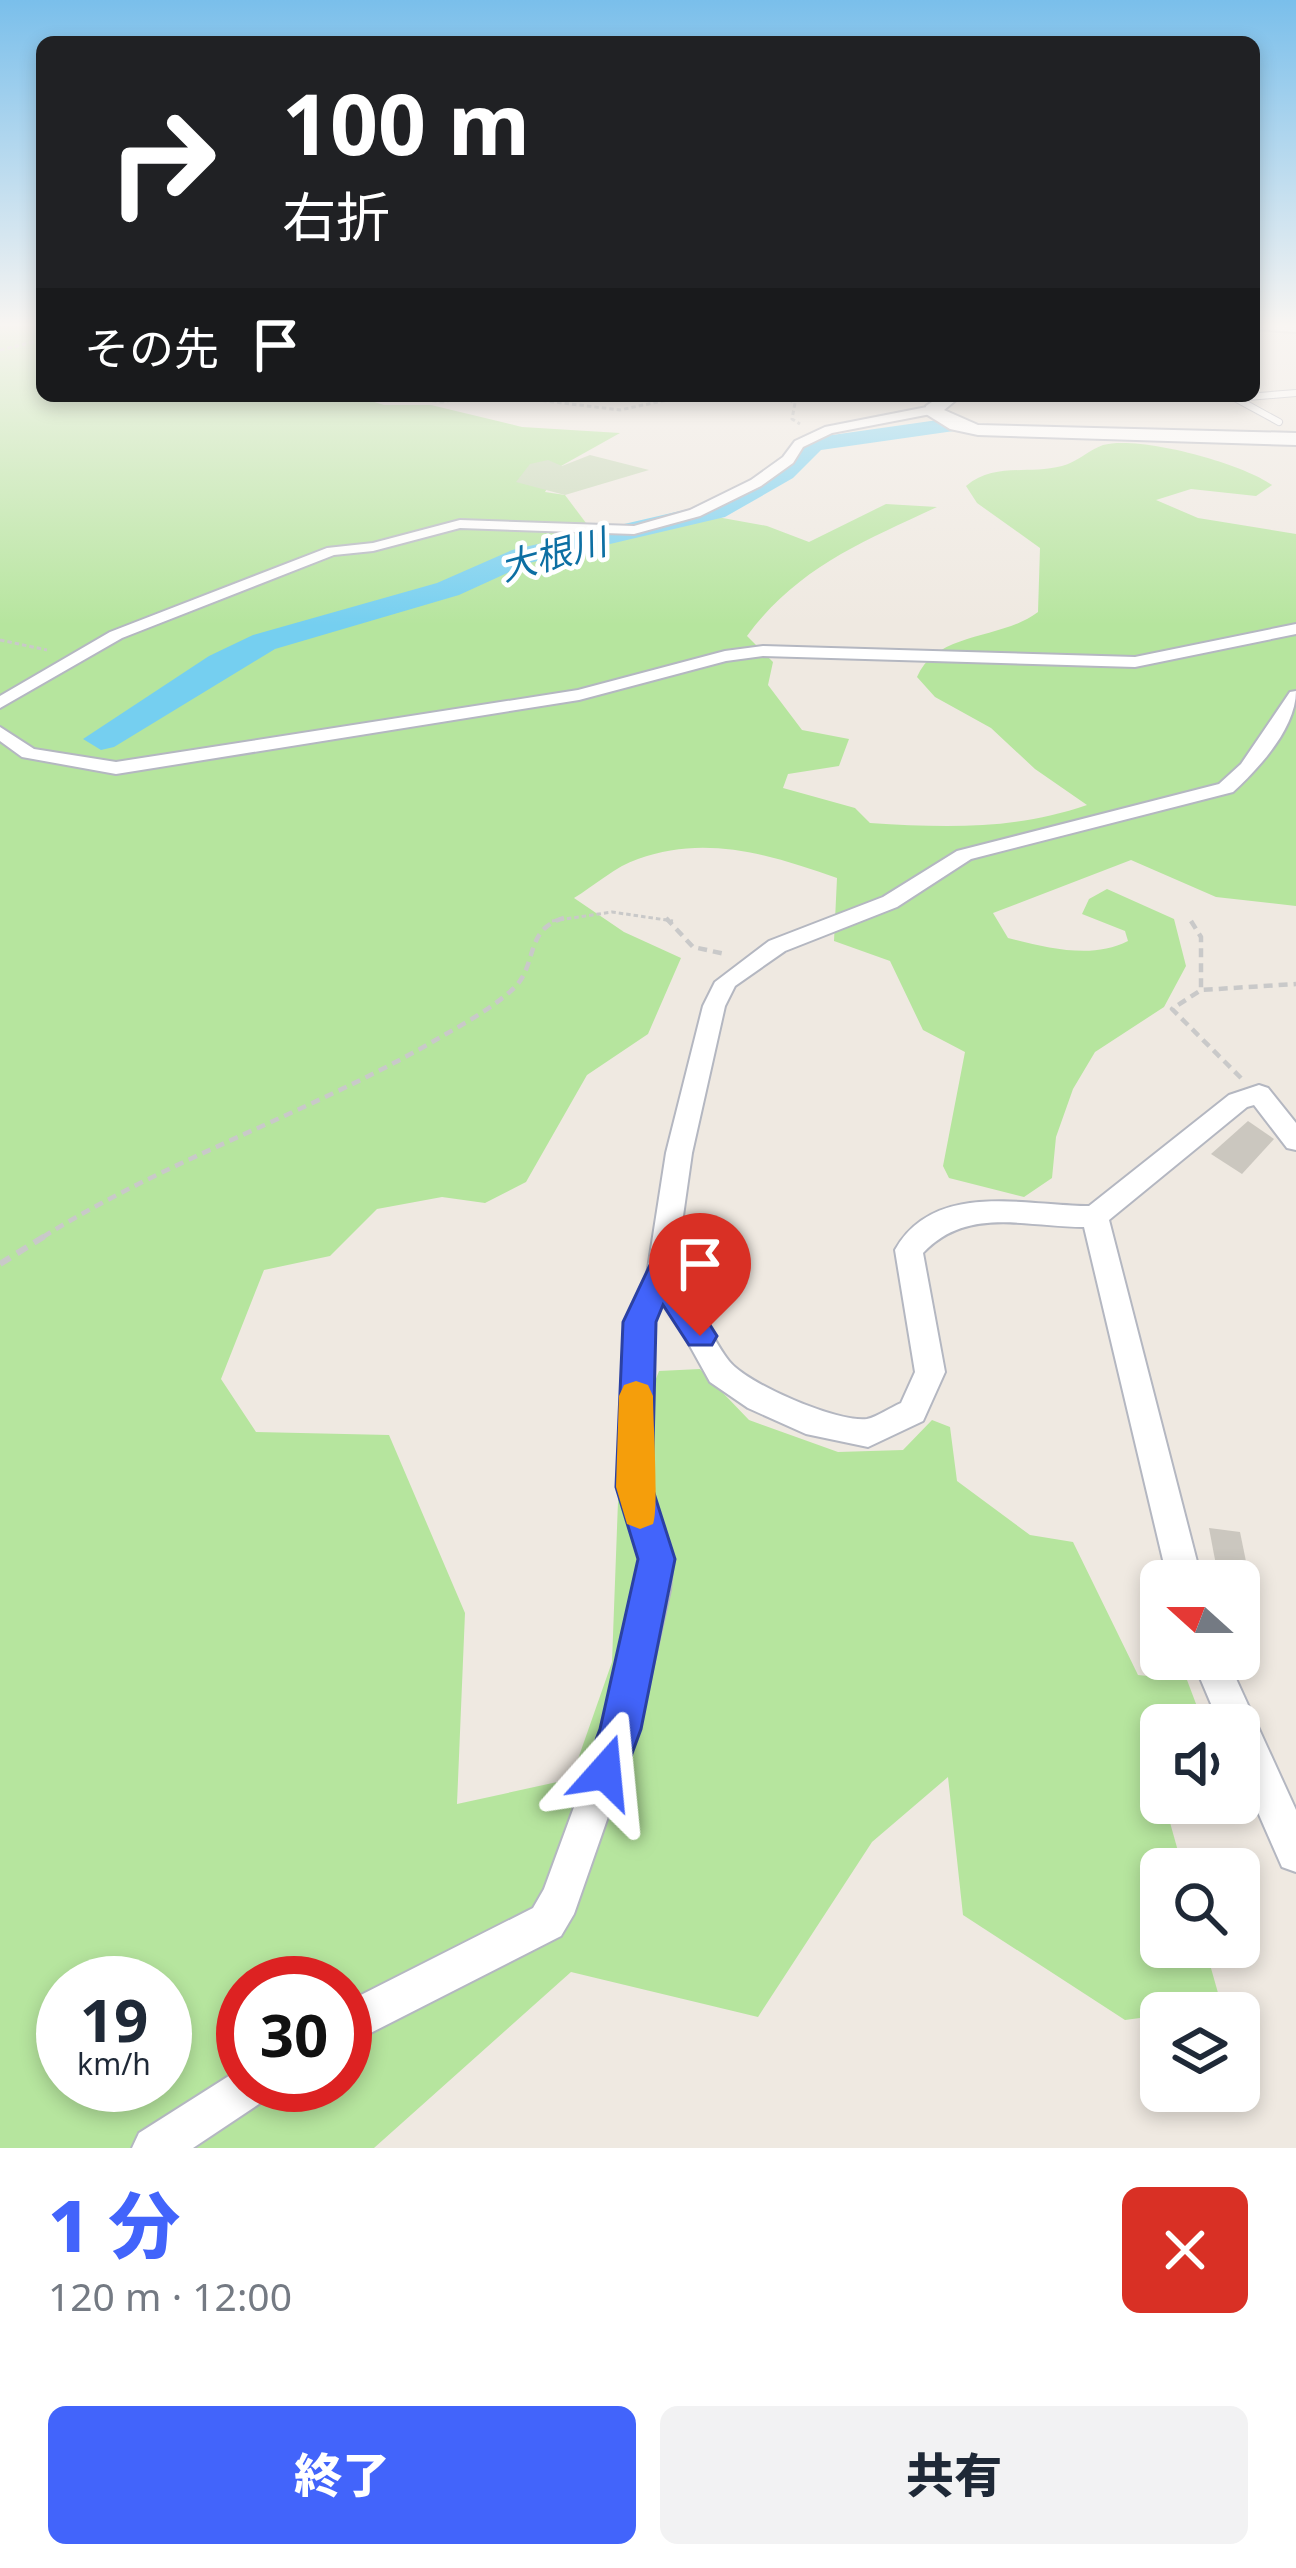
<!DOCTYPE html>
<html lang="ja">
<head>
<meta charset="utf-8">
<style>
	:root { --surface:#fff; --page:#f2f2f3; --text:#1f2937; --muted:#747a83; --accent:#4264fb }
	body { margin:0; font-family:"Noto Sans","Noto Sans JP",sans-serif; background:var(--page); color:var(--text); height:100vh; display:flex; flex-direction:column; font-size:45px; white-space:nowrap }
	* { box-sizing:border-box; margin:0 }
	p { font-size:39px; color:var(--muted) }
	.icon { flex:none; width:66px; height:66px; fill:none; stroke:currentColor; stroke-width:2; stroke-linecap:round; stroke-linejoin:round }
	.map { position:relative; height:2148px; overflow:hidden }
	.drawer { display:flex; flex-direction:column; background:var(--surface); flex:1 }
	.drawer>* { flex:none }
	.top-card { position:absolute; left:36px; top:36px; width:1224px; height:366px; border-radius:18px; box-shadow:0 6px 18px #0003; background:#202124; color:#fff; overflow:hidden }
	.needle { width:78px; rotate:291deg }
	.fabs { position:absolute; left:1140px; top:1560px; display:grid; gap:24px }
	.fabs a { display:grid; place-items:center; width:120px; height:120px; border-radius:18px; background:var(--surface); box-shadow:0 6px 18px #0003; font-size:60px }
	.speed { position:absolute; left:36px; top:1956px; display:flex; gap:24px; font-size:60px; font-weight:700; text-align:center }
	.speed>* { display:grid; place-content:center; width:156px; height:156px; border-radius:50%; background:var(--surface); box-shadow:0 6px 18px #0003; line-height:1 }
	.speed small { font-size:30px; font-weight:400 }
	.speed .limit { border:18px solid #d22; background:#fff; color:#111 }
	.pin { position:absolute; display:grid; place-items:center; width:102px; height:102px; color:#fff; margin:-123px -51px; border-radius:50% 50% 50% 0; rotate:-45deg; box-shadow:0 0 12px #0007 }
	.pin .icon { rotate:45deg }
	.me { position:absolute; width:132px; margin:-66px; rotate:18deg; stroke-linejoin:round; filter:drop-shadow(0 0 9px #0008) }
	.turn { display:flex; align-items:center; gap:42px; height:252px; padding:0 48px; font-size:54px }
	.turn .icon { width:156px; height:156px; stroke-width:2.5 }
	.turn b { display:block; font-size:84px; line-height:102px }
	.then { display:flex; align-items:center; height:114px; padding:0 48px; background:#0003; gap:24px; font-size:45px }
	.round { display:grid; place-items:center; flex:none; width:126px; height:126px; border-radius:18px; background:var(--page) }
	.headline { display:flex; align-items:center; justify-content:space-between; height:204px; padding:0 48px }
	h1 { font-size:72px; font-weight:800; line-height:90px; color:var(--accent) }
	.primary-button { display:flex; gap:24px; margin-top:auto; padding:24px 48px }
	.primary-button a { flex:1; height:138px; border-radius:18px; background:var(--accent); color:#fff; font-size:48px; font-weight:800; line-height:138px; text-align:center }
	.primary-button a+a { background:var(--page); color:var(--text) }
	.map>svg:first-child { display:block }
	.green { fill:#b6e59e; fill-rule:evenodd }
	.cemetery { fill:#c8d9b8 }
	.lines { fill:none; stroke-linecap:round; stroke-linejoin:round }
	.river { fill:#75cff0; fill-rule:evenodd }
	.building { fill:#cbc7bf }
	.lane-casing { stroke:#b4b7c1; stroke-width:8 }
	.street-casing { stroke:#b4b7c1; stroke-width:4 }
	.secondary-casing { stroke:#b4b7c1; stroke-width:4 }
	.path-far2 { stroke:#c9c9c9; stroke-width:3; stroke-dasharray:4.5 3; stroke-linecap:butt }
	.path-far1 { stroke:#c9c9c9; stroke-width:4.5; stroke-dasharray:9 6; stroke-linecap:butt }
	.path { stroke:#c9c9c9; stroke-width:6; stroke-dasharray:12 8; stroke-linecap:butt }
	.lane { stroke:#fff; stroke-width:6 }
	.street { fill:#fff; fill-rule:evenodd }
	.secondary { fill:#fff; fill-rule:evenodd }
	.route { fill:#4264fb; stroke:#2b41a3; stroke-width:3 }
	.slow { fill:#f59e0b }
	.labels { text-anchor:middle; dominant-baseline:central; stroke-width:9; stroke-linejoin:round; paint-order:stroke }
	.far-water-label { font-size:36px; font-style:italic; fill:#0d6fa3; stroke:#fff }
</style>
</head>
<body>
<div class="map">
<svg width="1296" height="2148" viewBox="0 0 1296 2148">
	<rect width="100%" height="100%" fill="#efe9e1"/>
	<!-- green -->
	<path class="green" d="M0,324h42v72h313l29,9h47l91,22 98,6 -59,33 -16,26 20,3 30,40 71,-8 29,-14 72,13 42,16 77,-38 51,3c-75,35 -140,61 -190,129l26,26 -5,23 34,45 47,9 -10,27 -51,8 -5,14 72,20 15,15c76,5 144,7 217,-18l-52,-36 -44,-41 -56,-31 -18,-20c20,-46 85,-37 121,-65l2,-64 -63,-45 -11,-17c29,-24 61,-11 96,-20 15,-4 27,-16 41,-21 36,-10 139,18 169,40l-16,11 -65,-7 -35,11 42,18 98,16v372l-80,-9 -85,-37 -138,53 15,25c38,9 83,22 120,3l-3,-10 -43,-17 7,-15 18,-10 67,30 12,47 -22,41 -69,45 -22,37 -17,48 -4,41 -28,19 -75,-19 -6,-12 22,-114 -42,-22 -33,-69 -56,-20 3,-63c-65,-23 -131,-44 -199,-19 -22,7 -44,27 -64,39l50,34 57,26 -33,76 -61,41 -61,107 -41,21 -43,-6 -65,12 -47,47 -66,14 -43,109 35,53 133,3 76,178 -8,191 114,-25 41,-117 7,-187 40,-104 41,-2 49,51 89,32 65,-2 29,-30 18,7 7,54 73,54 43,7 65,133 49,5 17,45h-43v31l-9,2 31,111h-22v78h44l17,60 -97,13 -162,-105 -15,-138 -76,65 -114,175 -187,-45 -197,176h-374zM63,1983h102v102h-102zM243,1983h102v102h-102z"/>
	<!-- cemetery -->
	<path class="cemetery" d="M590,455l59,15 -84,25 -49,-13 14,-18 18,-4 14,6z"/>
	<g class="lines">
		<!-- river -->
		<path class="river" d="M945,419l12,7 -3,5 -133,19 -28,28 -68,39 -196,46 -70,32 -184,54 -161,98 -13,3 -18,-11 126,-83 44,-21 184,-52 75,-33 194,-45 69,-38 29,-28z"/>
	</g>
	<!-- building -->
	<g class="building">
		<path d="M1248,1121l26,18 -32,35 -31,-20z"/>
		<path d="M1209,1528l31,4 10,49h-31z"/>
	</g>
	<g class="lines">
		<!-- lane casing -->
		<g class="lane-casing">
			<path id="lane" d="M1279,422l-44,-24 61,-5"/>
		</g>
		<!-- street casing -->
		<g class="street-casing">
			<g id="street">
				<path d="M1254,324l42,2v6l-42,-3z"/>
				<path d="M932,406l4,7 -104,20 -29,14 -10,16 -32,23 -61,30 -66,18 -174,-6 -87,23 -39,4 -212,83 -122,70v-12l110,-64 217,-84 46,-5 87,-23 174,6 56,-16 61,-30 32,-23 12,-16 30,-14z"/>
				<path d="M1296,624v10l-161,33 -372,-11 -37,5 -147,39 -463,74 -94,-17 -22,-16v-14l34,22 82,13 462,-72 147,-39 38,-5 372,11z"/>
				<path d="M1296,691c0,37 -37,77 -63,101l-262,67 -74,48 -112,44 -50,35 -10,20 -33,147 -17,119c23,27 33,62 54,89 18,23 109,62 138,58 10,-2 24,-12 34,-16l14,-31 -20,-122c39,-70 131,-44 194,-44l140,-111 30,-10 9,3 28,35v27l-9,-2 -33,-43 -7,2 -138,113 93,361h-34l-84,-354c-58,0 -117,-21 -161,26l22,119 -22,49 -55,26 -62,-13 -58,-26 -38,-26 -46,-83 -10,23 -4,165 23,72 -3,31 -31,138 -65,186 -13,22 -216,110v-43l188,-95 11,-19 59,-161 33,-138 5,-31 -23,-72 8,-165 21,-47 19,-122 37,-147 12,-24 54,-41 114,-44 74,-46 262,-67 22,-20 49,-72z"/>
				<path d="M1192,1659h35l69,151v62l-14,-5 -43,-98v-44h-19z"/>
				<path d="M243,2067v18h28l-6,15 -72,48h-61l7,-15z"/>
			</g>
		</g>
		<!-- secondary casing -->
		<g class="secondary-casing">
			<path id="secondary" d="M941,396h20l-17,14 34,15 318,8v12l-318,-10 -28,-6 -24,-15v-8z"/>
		</g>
		<!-- path-far2 -->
		<g class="path-far2">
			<path d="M0,350l42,-10"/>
			<path d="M360,396h33"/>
			<path d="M395,396l47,6 29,-6"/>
			<path d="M505,396l115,14 66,-14"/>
			<path d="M782,396l13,7 -3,16 8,5"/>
			<path d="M0,640l47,10"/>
			<path d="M552,921l60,-9 61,9"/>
		</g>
		<!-- path-far1 -->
		<g class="path-far1">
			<path d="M666,918l27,29 32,7"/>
			<path d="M1191,921l10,16v53"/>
			<path d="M1241,1078l-69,-69 29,-19 95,-6"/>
			<path d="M43,1237c128,-80 273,-126 403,-203 23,-13 49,-28 68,-46 24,-23 10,-59 50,-70"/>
		</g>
		<!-- path -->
		<path class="path" d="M0,1264l48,-30"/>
		<!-- lane -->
		<use href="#lane" class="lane"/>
		<!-- street -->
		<use href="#street" class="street"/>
		<!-- secondary -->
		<use href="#secondary" class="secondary"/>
	</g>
	<!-- sky -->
	<linearGradient id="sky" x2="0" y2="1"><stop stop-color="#7abfeb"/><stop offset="0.52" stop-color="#f8f5f2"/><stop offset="1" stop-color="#f8f5f2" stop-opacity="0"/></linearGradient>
	<rect width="1296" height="625" fill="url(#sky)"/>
	<!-- route -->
	<path class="route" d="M661,1262l11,3 45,71 -5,9h-23l-26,-40 -7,17 -4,165 23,72 -34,170 -21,57 -15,6 -14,-6 -7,-14 16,-43 38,-170 -22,-72 7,-165 27,-57z"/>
	<!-- slow -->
	<path class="slow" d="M636,1381l12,4 5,11c0,25 6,113 0,128l-13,5 -13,-5 -11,-37 3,-91 5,-11z"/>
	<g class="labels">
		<!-- far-water labels -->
		<g class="far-water-label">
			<text transform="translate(553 554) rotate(-15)">大根川</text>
		</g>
	</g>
</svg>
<div class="fabs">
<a><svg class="needle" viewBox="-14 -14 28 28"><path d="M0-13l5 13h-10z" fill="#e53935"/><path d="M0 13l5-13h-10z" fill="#747a83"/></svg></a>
<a><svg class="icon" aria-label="sound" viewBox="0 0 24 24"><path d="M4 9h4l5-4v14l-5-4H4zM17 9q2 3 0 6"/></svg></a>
<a><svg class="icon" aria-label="search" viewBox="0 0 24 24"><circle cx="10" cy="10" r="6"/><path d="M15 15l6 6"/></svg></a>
<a><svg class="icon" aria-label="layers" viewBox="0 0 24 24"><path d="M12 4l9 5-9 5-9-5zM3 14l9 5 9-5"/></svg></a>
</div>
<div class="speed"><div>19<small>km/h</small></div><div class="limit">30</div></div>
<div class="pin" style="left:700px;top:1336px;background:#d93025"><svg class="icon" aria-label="arrive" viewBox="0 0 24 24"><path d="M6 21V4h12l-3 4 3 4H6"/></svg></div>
<svg class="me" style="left:605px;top:1772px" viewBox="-20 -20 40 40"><path d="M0-17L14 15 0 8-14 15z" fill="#4264fb" stroke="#fff" stroke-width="4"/></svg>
<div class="top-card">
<div class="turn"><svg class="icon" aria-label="right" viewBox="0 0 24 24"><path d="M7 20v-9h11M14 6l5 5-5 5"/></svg><div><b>100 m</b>右折</div></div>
<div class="then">その先<svg class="icon" aria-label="arrive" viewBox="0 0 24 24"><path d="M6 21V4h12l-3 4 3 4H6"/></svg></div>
</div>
</div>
<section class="drawer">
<div class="headline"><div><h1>1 分</h1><p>120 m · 12:00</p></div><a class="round" style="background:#d93025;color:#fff"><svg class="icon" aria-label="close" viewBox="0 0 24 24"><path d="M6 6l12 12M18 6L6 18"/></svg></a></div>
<div class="primary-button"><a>終了</a><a>共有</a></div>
</section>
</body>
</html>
